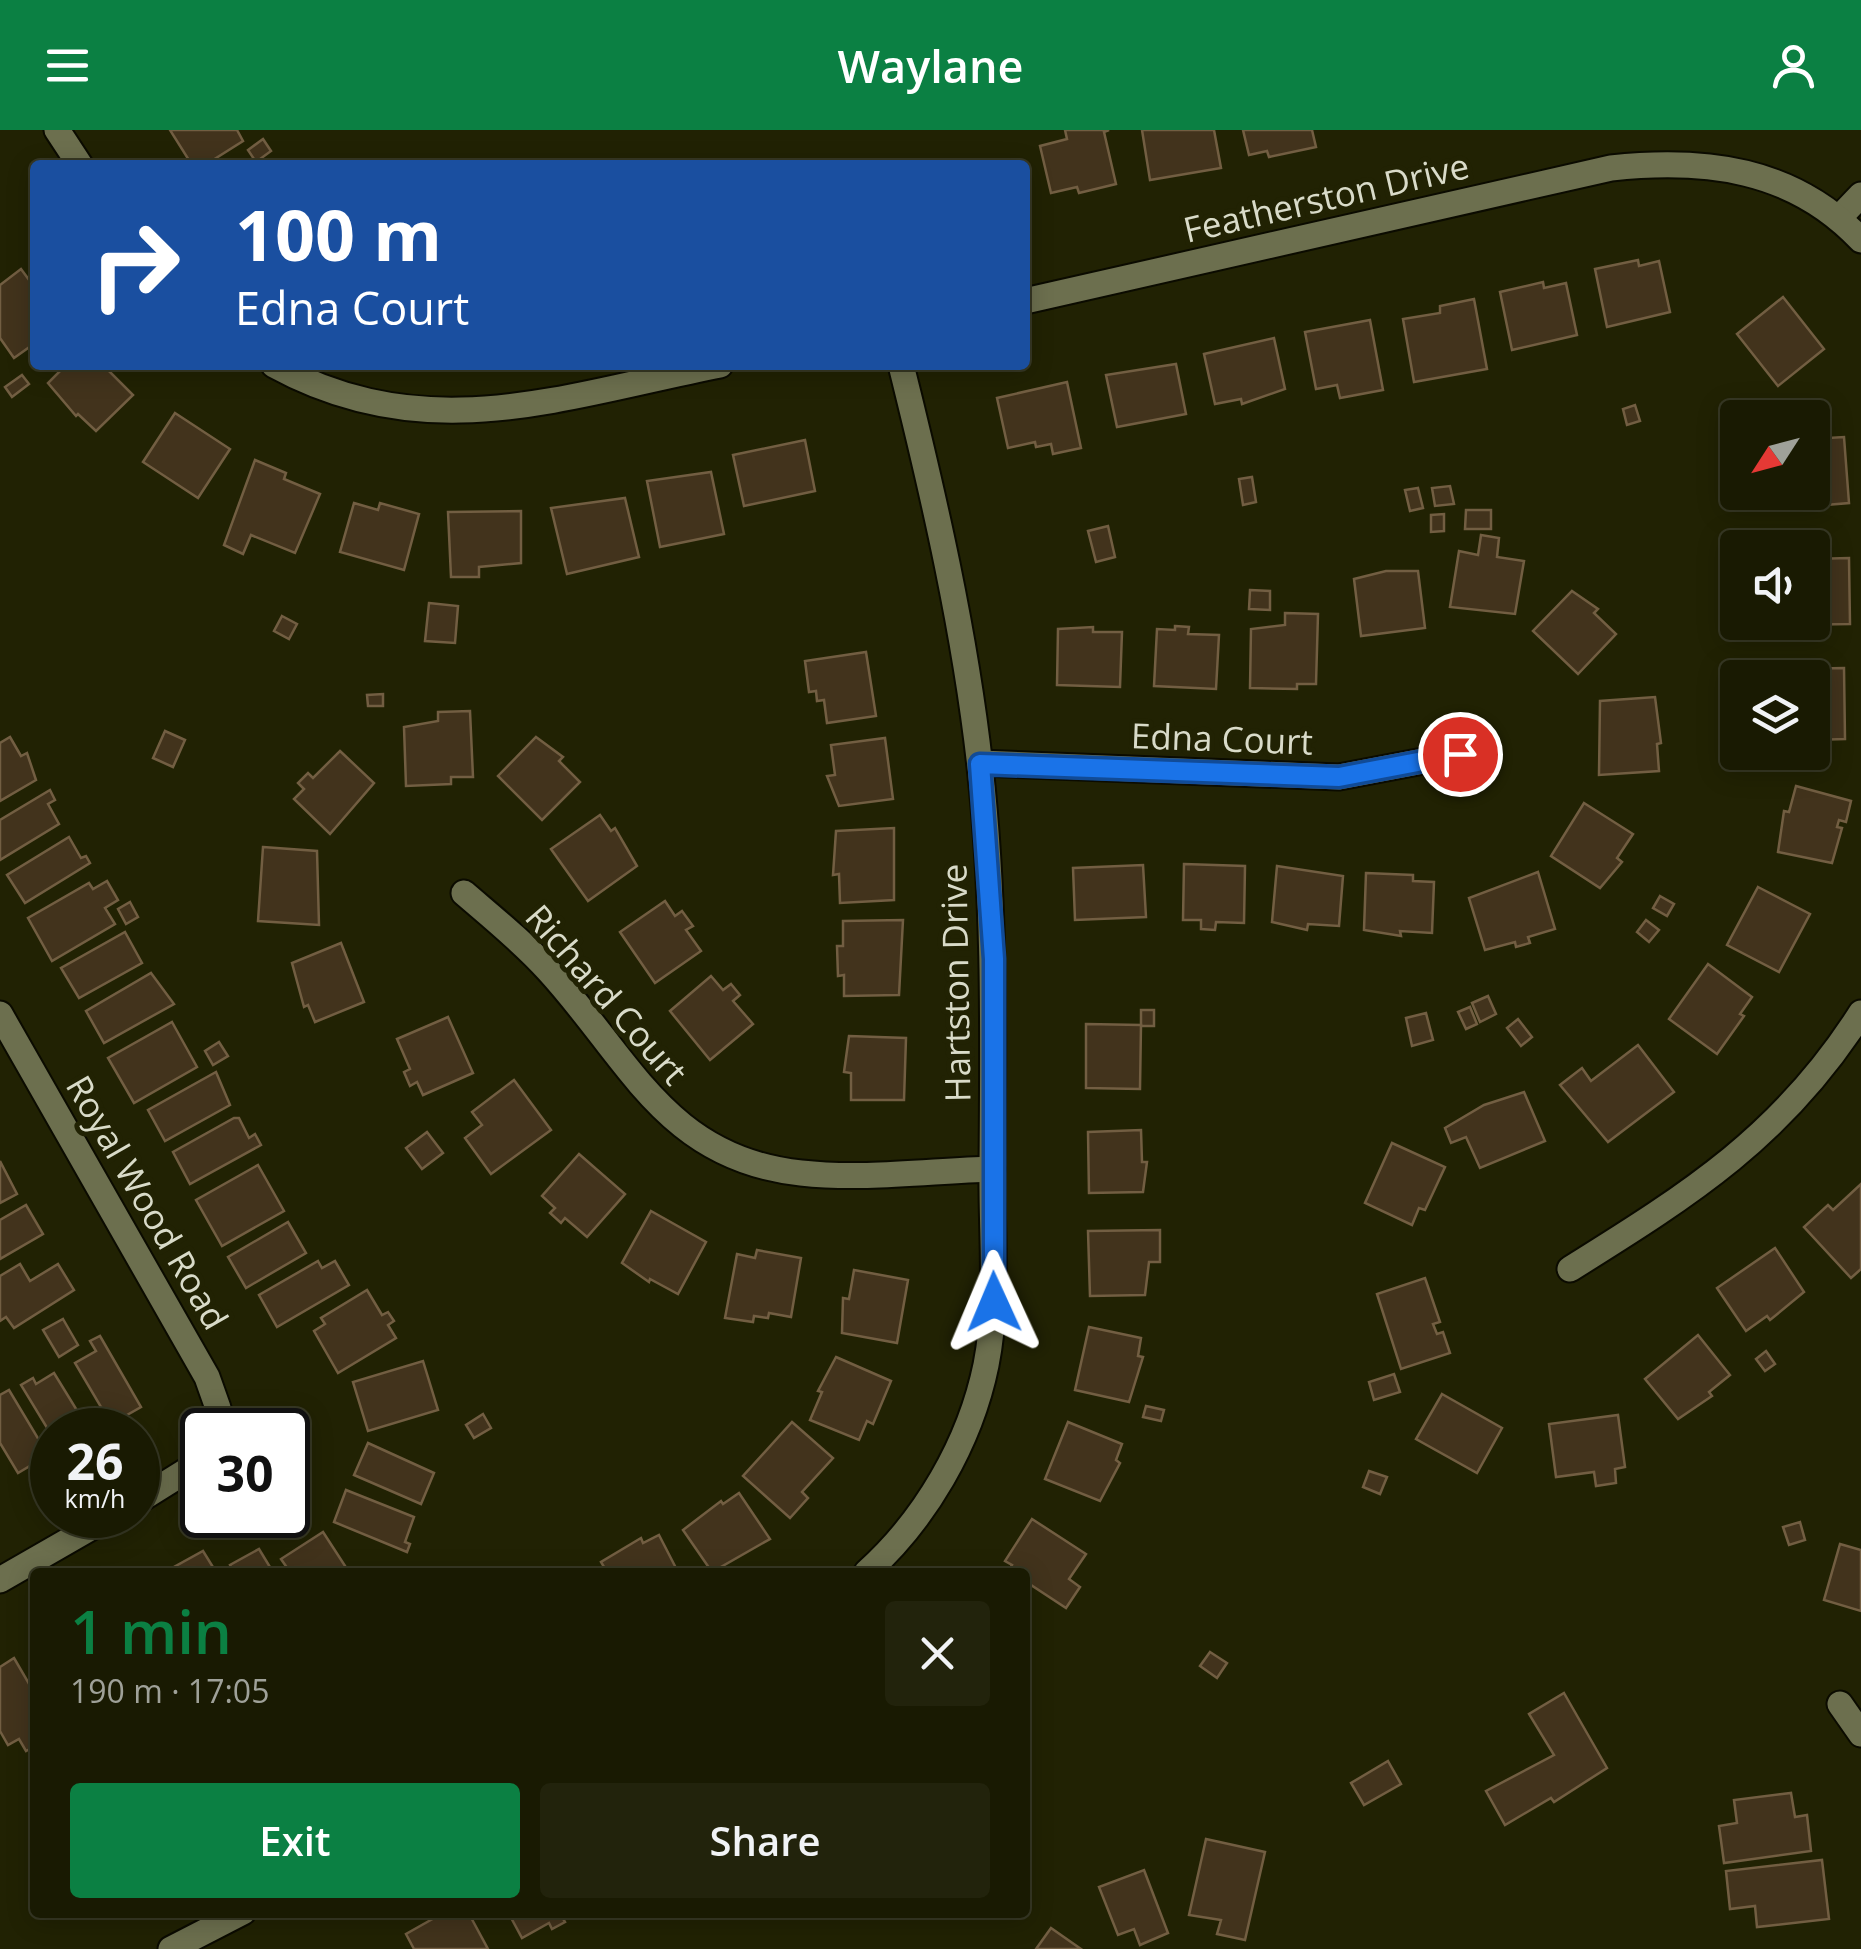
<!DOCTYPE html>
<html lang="en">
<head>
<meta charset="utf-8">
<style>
	:root { --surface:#191a02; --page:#22230c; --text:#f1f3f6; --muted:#9fa199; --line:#373824; --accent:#0b8043 }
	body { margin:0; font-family:"Open Sans",sans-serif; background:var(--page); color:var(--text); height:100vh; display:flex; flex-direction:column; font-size:38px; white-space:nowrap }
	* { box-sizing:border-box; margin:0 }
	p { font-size:32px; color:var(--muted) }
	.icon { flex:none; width:55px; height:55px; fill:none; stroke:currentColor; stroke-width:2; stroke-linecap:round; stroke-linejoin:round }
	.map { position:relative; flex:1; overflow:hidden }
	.sheet { position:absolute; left:30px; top:1438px; width:1000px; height:350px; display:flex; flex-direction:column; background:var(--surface); border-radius:10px; box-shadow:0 5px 25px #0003,0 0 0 2px var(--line) }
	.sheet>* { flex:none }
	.guide { position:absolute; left:30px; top:30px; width:1000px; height:210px; border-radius:10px; box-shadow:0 5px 25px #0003,0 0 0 2px var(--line); background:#1a4fa0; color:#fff; overflow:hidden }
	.needle { width:65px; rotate:234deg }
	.tools { position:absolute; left:1720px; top:270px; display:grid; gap:20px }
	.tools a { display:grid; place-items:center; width:110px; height:110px; border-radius:10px; background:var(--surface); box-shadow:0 5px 25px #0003,0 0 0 2px var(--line); font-size:50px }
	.speed { position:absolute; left:30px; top:1278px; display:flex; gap:20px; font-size:50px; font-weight:700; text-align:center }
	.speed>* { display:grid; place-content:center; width:130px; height:130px; border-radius:50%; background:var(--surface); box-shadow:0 5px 25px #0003,0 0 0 2px var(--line); line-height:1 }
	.speed small { font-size:25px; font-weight:400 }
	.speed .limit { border:5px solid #111; border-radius:15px; background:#fff; color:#111 }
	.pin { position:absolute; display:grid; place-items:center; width:85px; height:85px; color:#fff; margin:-42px; border:5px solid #fff; border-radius:50%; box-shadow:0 2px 10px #0007 }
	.me { position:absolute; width:110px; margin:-55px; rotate:359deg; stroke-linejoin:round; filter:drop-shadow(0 0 8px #0008) }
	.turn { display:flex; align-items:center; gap:35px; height:210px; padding:0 40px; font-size:45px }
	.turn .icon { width:130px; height:130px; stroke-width:2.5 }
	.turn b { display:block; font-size:70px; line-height:85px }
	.round { display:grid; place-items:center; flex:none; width:105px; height:105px; border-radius:10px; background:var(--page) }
	.summary { display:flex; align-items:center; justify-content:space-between; height:170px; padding:0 40px }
	h1 { font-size:60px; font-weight:600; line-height:75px; color:var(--accent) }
	.cta { display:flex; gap:20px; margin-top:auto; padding:20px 40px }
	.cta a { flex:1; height:115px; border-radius:10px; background:var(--accent); color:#fff; font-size:40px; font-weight:600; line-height:115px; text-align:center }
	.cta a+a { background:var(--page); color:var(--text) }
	header { display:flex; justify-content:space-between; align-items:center; height:130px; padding:0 40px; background:var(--accent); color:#fff; font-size:45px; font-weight:600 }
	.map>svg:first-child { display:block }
	.building { fill:#42331c; stroke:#725e42; stroke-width:2.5 }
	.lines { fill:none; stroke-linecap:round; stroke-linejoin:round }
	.minor-casing { stroke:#0b0b00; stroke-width:29 }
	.minor { stroke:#6c6f4e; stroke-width:25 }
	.route-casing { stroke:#114b97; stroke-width:25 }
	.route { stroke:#1a73e8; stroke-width:18 }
	.labels { text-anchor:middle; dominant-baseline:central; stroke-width:10; stroke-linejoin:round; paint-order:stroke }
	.street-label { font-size:35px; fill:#d9dbc9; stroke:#212203 }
</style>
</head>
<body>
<header><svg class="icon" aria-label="menu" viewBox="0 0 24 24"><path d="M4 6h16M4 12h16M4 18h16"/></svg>Waylane<svg class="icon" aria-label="person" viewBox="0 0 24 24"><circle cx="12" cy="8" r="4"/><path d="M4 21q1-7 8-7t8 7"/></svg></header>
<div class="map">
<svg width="1861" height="1819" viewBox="0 0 1861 1819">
	<rect width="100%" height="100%" fill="#212203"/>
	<!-- building -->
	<g class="building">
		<path d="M170,0h67l6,11 -38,24h-13z"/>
		<path d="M1065,0h44l-5,2 12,52 -37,9 -2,-6 -26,6 -11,-47 27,-7z"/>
		<path d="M1142,0h72l7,38 -71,12z"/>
		<path d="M1243,0h69l4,17 -47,10 -2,-6 -18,4z"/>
		<path d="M263,9l8,12 -15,11 -8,-12z"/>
		<path d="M1638,130l1,6 20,-5 11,51 -63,15 -12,-58z"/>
		<path d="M21,139l14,19v55l-21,15 -14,-20v-53z"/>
		<path d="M1543,152l1,6 22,-5 11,52 -65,15 -12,-58z"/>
		<path d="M1783,167l41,52 -46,37 -41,-52z"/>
		<path d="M1474,169l13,70 -73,13 -11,-63 37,-6v-7z"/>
		<path d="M1370,190l13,70 -43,8 -3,-13 -21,4 -11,-57z"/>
		<path d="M1274,208l11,51 -43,15 -1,-5 -26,5 -11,-50z"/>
		<path d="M1176,234l10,50 -69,13 -11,-52z"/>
		<path d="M66,235h37l30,30 -37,36 -18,-17 -2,2 -28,-33z"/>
		<path d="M22,245l7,9 -17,13 -7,-10z"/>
		<path d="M1067,252l14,66 -28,6 -2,-10 -15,3 -1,-5 -27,6 -11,-50z"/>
		<path d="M1635,275l5,16 -13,4 -4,-16z"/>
		<path d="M175,283l55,36 -32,49 -55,-36z"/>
		<path d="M1844,307l5,66 -59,5 -1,-16h23v-53z"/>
		<path d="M805,310l10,51 -71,15 -11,-51z"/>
		<path d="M255,330l31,13 -2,6 36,15 -25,59 -44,-18 -8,19 -19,-9z"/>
		<path d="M711,342l13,62 -64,13 -13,-66z"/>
		<path d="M1252,347l4,25 -13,3 -4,-26z"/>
		<path d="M1450,356l4,18 -19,2 -3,-18z"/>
		<path d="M1418,358l5,20 -13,3 -5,-21z"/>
		<path d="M625,368l14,59 -72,17 -16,-66z"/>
		<path d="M354,373l24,7 2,-7 39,11 -15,56 -64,-18z"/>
		<path d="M1466,380h25v19h-26z"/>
		<path d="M521,381v52l-42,4v10h-28l-3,-65z"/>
		<path d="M1444,384v17l-13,1v-17z"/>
		<path d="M1108,396l7,31 -19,5 -8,-31z"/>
		<path d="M1481,405l18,3 -2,19 27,4 -9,53 -65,-7 9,-56 19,4z"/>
		<path d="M1754,407h17l1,11h-18z"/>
		<path d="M1849,428l1,66 -59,1 21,-3v-63z"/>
		<path d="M1386,441h32l7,57 -64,8 -7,-57z"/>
		<path d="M1250,460l20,1v19l-21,-1z"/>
		<path d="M1572,461l26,18 -4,4 22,21 -38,40 -45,-43z"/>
		<path d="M429,473l29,3 -3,37 -30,-2z"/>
		<path d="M1285,483l33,1 -2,70h-19v5l-47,-1 1,-59 34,-4z"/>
		<path d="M282,486l15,8 -8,15 -15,-8z"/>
		<path d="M1175,496l14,1 -1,7 31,1 -3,54 -62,-3 3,-57 18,1z"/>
		<path d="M1093,497v5h29l-2,55 -63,-2 1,-56z"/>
		<path d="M866,522l10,64 -49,7 -3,-23 -7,1 -1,-10 -7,1 -4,-31z"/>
		<path d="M1844,538l1,71 -33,1v-62h-20v-9z"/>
		<path d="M383,564v12h-15l-1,-11z"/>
		<path d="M1655,567l6,46 -4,1 2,27 -60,4 1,-74z"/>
		<path d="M470,581l3,66h-22v7l-45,2 -2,-59 34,-6v-9z"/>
		<path d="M165,601l20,9 -12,27 -20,-9z"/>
		<path d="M10,607l11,19 6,-3 9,27 -36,21v-58z"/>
		<path d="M536,607l27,20 -4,4 21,21 -38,38 -44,-44z"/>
		<path d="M885,608l8,61 -54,7 -12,-30 8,-1 -4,-30z"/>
		<path d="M340,621l34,32 -44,51 -36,-35 10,-10 -6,-6 10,-10 5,5z"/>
		<path d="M1796,656l55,15 -5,21 -7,-2 -2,7 5,1 -10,35 -54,-11 6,-41 5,1z"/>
		<path d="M50,660l5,10 -7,4 11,20 -59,36v-40z"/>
		<path d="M1584,673l49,31 -16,24 5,4 -22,26 -49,-32z"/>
		<path d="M600,685l11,16 4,-3 22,38 -49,35 -37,-52z"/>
		<path d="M894,698v72l-54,3 -1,-29 -6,1 3,-44z"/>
		<path d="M69,707l12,21 5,-2 4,7 -65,40 -18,-28z"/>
		<path d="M263,717l54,4 2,74 -61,-4z"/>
		<path d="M1184,734l61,2 -1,57 -28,-1 -1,8 -14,-1v-9h-18z"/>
		<path d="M1143,735l3,52 -71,3 -2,-52z"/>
		<path d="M1277,736l66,10 -4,50 -31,-2 -1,6 -35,-8z"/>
		<path d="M1538,742l17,57 -27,8 2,6 -14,4 -1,-5 -30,8 -16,-52z"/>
		<path d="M1366,743l47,2v6l21,1 -2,51 -32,-2 1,5 -37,-6z"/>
		<path d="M107,751l11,19 -13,8 10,16 -63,37 -24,-43 61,-35 4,6z"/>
		<path d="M1758,757l52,27 -31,58 -52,-27z"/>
		<path d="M1660,766l14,8 -7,12 -14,-8z"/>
		<path d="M665,771l10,15 7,-5 11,15 -7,4 15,21 -46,32 -35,-51z"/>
		<path d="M130,772l8,15 -12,7 -8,-15z"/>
		<path d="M903,790l-4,75 -55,1v-21l-6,1 -1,-30h6v-25z"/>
		<path d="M1646,790l13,10 -10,12 -12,-10z"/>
		<path d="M125,802l17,31 -63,35 -18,-30z"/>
		<path d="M341,813l23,59 -49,20 -7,-17 -4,2 -12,-44z"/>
		<path d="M1708,834l44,33 -12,17 4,2 -27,38 -48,-35z"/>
		<path d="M151,843l23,31 -70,39 -18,-32z"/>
		<path d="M711,846l12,14 8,-6 9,11 -7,6 20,23 -43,36 -40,-49z"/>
		<path d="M1488,866l8,18 -16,8 -8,-19z"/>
		<path d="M1470,877l7,17 -11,5 -8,-17z"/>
		<rect x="1141" y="880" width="13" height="16"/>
		<path d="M1426,883l7,27 -21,6 -6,-28z"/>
		<path d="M448,887l25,56 -50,22 -6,-13 -7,4 -6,-14 6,-3 -13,-30z"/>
		<path d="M1518,889l14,18 -11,9 -14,-18z"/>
		<path d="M172,892l25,45 -63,36 -26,-45z"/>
		<path d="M1086,894l55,1 -1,64 -54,-1z"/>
		<path d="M849,906l57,2 -2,62h-53v-27l-7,-1z"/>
		<path d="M219,912l9,14 -15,9 -8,-14z"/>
		<path d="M1638,915l36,47 -66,50 -48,-57 22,-17 9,13z"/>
		<path d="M216,942l14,33 -65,36 -17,-31z"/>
		<path d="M514,950l37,50 -60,44 -26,-36 17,-13 -10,-13z"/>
		<path d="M1524,962l21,49 -65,27 -14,-31 -15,6 -6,-15 39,-23z"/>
		<path d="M234,988h5l10,20 6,-4 6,11 -71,39 -17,-32z"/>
		<path d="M1141,1000l1,32h5l-4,30 -54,1 -1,-61z"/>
		<path d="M427,1002l16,21 -21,16 -16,-21z"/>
		<path d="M1392,1013l53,24 -20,43 -6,-2 -7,17 -47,-22z"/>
		<path d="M579,1024l46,40 -38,43 -22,-19 -4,5 -11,-10 5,-5 -13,-12z"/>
		<path d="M0,1031l17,33 -17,9z"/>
		<path d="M258,1035l26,46 -62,35 -26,-46z"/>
		<path d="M1861,1054v85l-10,9 -47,-51 24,-22 5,5z"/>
		<path d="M26,1075l17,29 -43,25v-39z"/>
		<path d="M651,1081l55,31 -28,52 -28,-15 -1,3 -27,-19z"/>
		<path d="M288,1092l18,31 -60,35 -18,-31z"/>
		<path d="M1160,1100v32h-11l-4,33 -55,1 -2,-65z"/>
		<path d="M1775,1118l29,44 -34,28 -3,-4 -21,15 -29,-43z"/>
		<path d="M757,1120l44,8 -10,59 -22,-4 -1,5 -14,-2 -1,6 -28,-4 12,-64 18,4z"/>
		<path d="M318,1131l4,7 13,-7 14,24 -72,42 -18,-32z"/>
		<path d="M20,1134l10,17 28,-17 16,26 -60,38 -8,-11 -6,4v-45z"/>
		<path d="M854,1140l54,10 -11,63 -55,-10 1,-35 6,1z"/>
		<path d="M1425,1148l15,44 -7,2 4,10 6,-2 7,21 -49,16 -24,-75z"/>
		<path d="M367,1160l15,25 6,-3 6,9 -6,4 8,13 -58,35 -24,-42 11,-7 -4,-6z"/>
		<path d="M63,1189l15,26 -19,12 -16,-27z"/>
		<path d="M1089,1197l52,11 -3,18 5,1 -14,45 -54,-12z"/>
		<path d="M1698,1205l32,40 -21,17 3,4 -34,23 -33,-40z"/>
		<path d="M100,1206l41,71 -30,17 -36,-61 21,-12 -6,-10z"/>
		<path d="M1766,1221l9,13 -10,7 -9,-12z"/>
		<path d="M836,1227l55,24 -18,43 -6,-3 -8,19 -49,-20 12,-28 -4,-1z"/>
		<path d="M423,1231l15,49 -70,21 -15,-49z"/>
		<path d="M54,1243l35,57h-37v6l-31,-51 12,-7 3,6z"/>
		<path d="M1394,1244l6,18 -26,8 -5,-18z"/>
		<path d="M9,1260l39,65 -30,18 -18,-30v-48z"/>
		<path d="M1442,1264l60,34 -25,45 -61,-34z"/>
		<path d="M1146,1276l18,4 -3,11 -18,-4z"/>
		<path d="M483,1284l8,14 -17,10 -8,-13z"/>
		<path d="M1618,1285l7,52 -10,2 1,14 -20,3 -2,-14 -38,5 -7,-53z"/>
		<path d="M792,1292l41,36 -31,34 6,6 -18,20 -47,-42z"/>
		<path d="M1068,1292l54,22 -6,16 4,3 -20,38 -55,-22z"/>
		<path d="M368,1313l66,30 -13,31 -67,-29z"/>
		<path d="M1369,1341l18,6 -7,17 -17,-7z"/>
		<path d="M346,1360l68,27 -9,25 5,2 -3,8 -73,-30z"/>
		<path d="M739,1363l31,46 -58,33 -29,-42 38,-29 2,3z"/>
		<path d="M1032,1389l54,35 -17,25 11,8 -14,21 -41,-27v-9l-16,-2 3,-5 -7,-4z"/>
		<path d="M1800,1392l5,18 -16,5 -6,-18z"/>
		<path d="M323,1402l26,40h-59l-9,-13z"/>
		<path d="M659,1405l19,37h-71l-6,-10 40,-24 2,5z"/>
		<path d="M1840,1414l21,6v61l-37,-11z"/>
		<path d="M259,1419l14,23h-39l-4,-7z"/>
		<path d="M203,1421l13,21h-39l-3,-5z"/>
		<path d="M1210,1522l17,11 -10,15 -17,-12z"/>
		<path d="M14,1528l21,36v52l-9,5 -7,-12 -11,6 -8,-14v-64z"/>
		<path d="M1564,1563l43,75 -53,34 -3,-4 -46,27 -19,-34 68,-36 -25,-41z"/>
		<path d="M1388,1631l13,23 -37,21 -13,-22z"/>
		<path d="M1791,1663l4,24 12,-2 4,36 -87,12 -5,-37 18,-3 -3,-23z"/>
		<path d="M1206,1709l59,13 -20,88 -28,-6 4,-14 -32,-5z"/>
		<path d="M1822,1730l7,59 -72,8 -2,-21 -25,3 -4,-38z"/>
		<path d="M1144,1740l24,63 -28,12 -6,-16 -16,6 -19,-48z"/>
		<path d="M445,1782h23l20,37h-74l-8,-15z"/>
		<path d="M508,1782h62l-8,5 3,5 -13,7 -3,-6 -27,15z"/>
		<path d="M1051,1798l30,21h-45z"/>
	</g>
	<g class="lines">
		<!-- minor casing -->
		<g class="minor-casing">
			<g id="minor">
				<path d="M57,0l23,35"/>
				<path d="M1840,87l21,-22"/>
				<path d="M1025,171l586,-133c94,-10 182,0 250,72"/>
				<path d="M274,235c153,84 289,31 446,0"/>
				<path d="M980,633l359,14 121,-23"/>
				<path d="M464,763c29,25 59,49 84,77 81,88 118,189 253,203 62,7 128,-2 191,-4"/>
				<path d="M0,884l207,363 11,31v22"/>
				<path d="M1570,1139c120,-75 213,-133 291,-256"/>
				<path d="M138,1371l64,-40"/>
				<path d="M867,1442c58,-52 103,-129 119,-207 13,-65 5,-131 6,-197 1,-134 3,-267 -12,-401 -15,-135 -46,-270 -79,-402"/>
				<path d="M0,1450l113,-65"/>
				<path d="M1840,1574l21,30"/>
				<path d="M171,1819l72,-37"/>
			</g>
		</g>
		<!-- minor -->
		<use href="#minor" class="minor"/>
	</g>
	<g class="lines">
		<!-- route casing -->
		<g class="route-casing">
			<path id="route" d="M994,1172v-343l-14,-195 359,13 121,-23"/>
		</g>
		<!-- route -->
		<use href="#route" class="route"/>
	</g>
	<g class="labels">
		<!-- street labels -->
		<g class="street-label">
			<text transform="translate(1326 67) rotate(-13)">Featherston Drive</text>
			<text transform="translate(1222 608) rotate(2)">Edna Court</text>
			<text transform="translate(955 853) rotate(-91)">Hartston Drive</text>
			<text transform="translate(607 864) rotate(49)">Richard Court</text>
			<text transform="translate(148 1072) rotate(60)">Royal Wood Road</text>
		</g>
	</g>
</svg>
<div class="tools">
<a><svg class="needle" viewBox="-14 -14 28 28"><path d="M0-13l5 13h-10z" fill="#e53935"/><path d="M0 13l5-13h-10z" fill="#9fa199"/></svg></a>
<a><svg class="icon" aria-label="sound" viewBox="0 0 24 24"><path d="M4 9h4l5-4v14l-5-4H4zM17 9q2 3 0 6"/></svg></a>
<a><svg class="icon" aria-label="layers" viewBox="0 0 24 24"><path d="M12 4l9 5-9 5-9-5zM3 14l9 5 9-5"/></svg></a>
</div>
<div class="speed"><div>26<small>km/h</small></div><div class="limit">30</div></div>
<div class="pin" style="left:1460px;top:624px;background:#d93025"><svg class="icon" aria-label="arrive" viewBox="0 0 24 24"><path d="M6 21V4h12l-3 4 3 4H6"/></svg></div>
<svg class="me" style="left:994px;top:1172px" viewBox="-20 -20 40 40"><path d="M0-17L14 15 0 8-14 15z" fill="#1a73e8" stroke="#fff" stroke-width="4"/></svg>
<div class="guide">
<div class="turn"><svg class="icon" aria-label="right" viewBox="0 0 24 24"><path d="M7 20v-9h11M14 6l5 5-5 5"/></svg><div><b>100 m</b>Edna Court</div></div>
</div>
<section class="sheet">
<div class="summary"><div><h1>1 min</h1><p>190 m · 17:05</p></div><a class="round"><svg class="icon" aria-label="close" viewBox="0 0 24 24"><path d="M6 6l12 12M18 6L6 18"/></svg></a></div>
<div class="cta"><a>Exit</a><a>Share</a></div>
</section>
</div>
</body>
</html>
